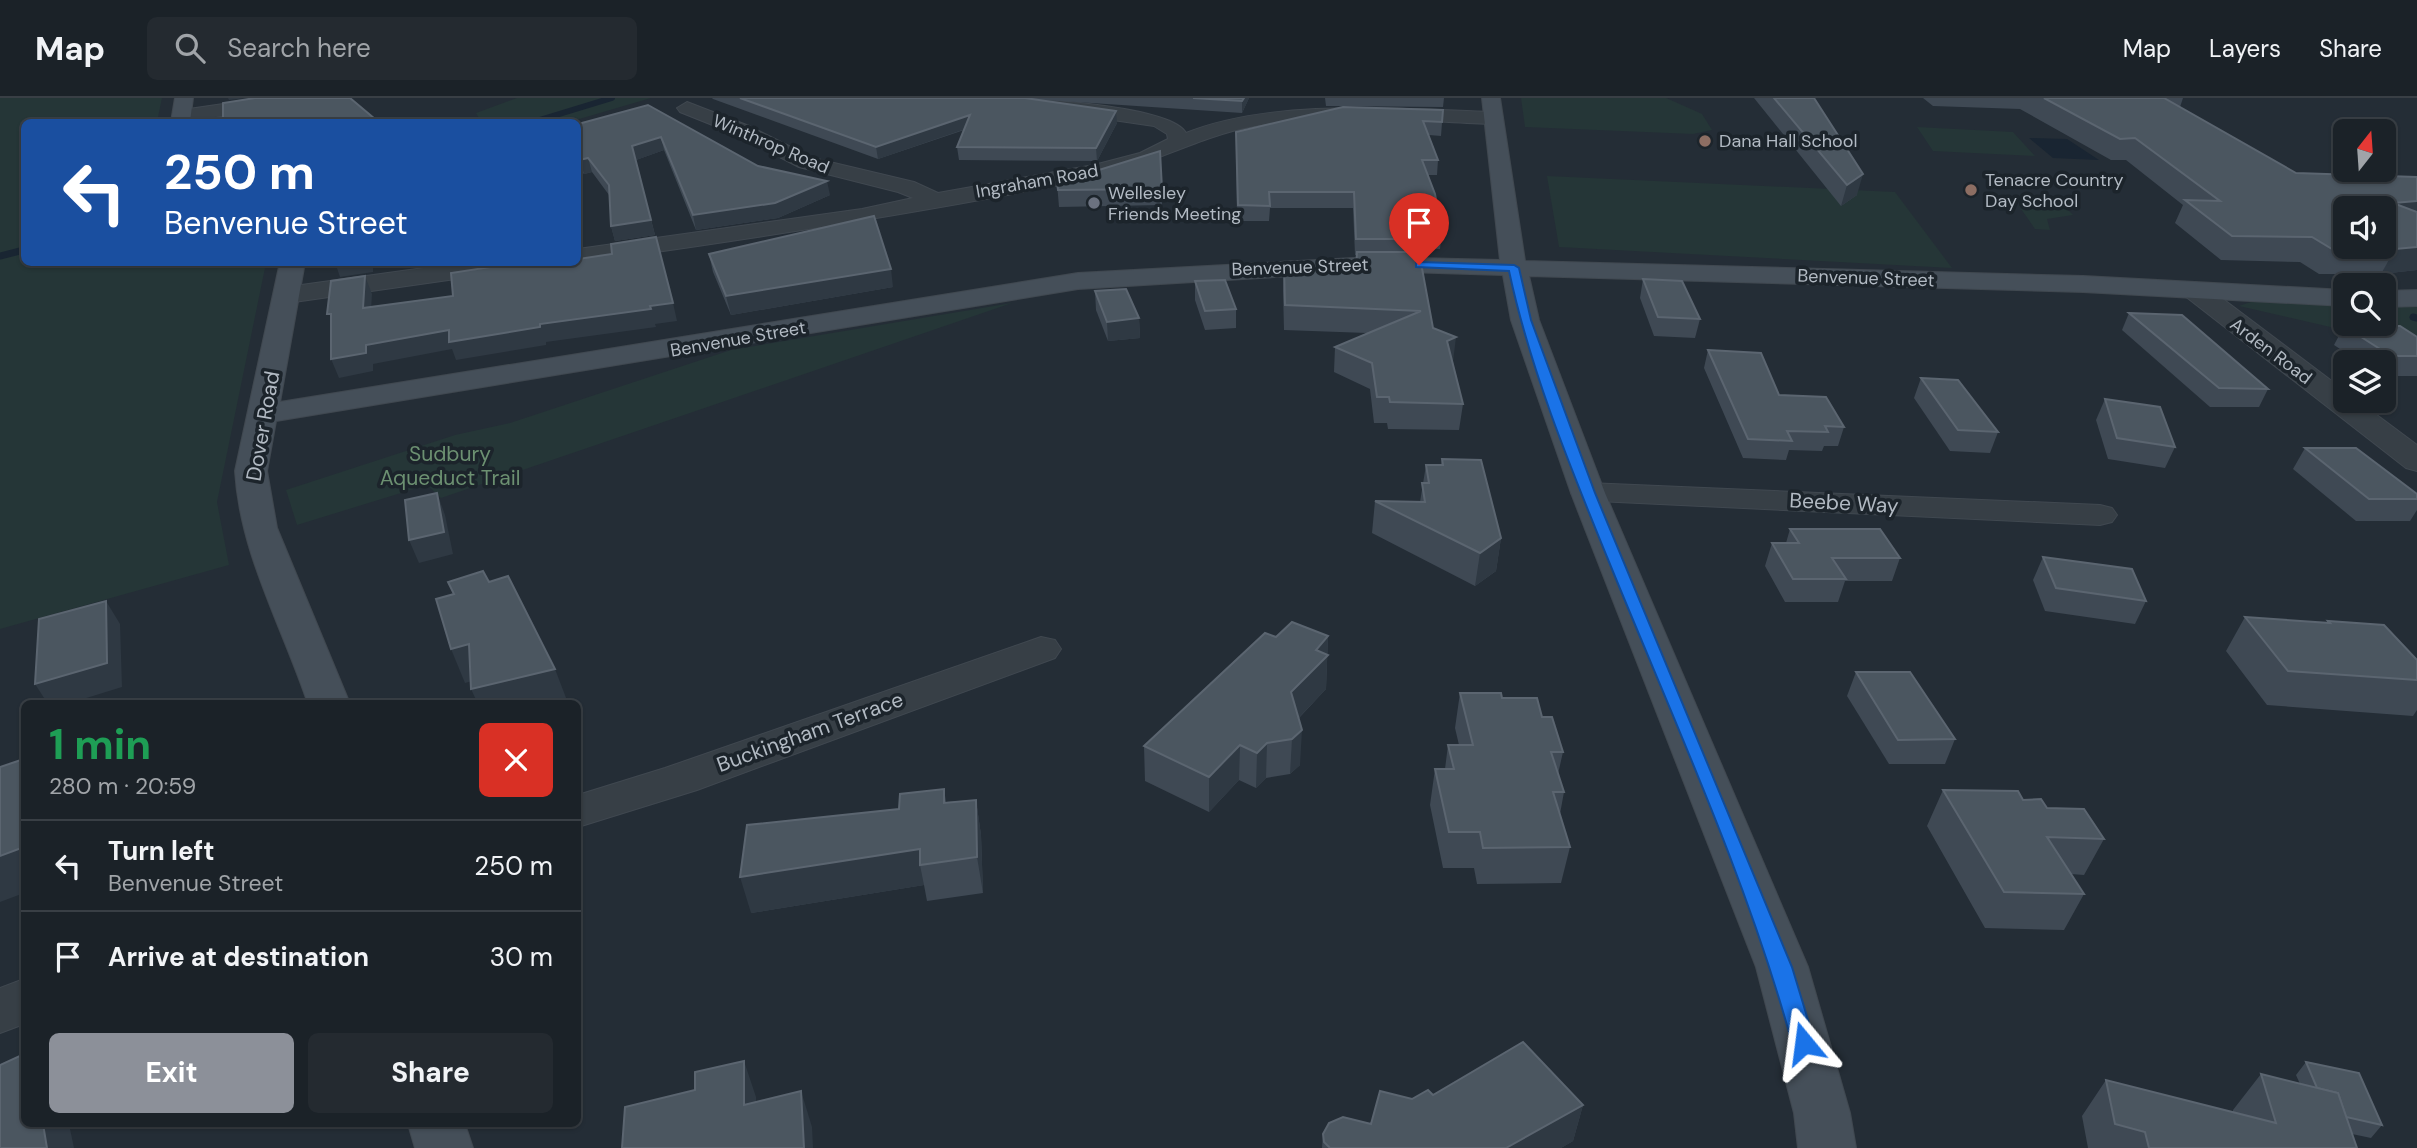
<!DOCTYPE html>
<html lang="en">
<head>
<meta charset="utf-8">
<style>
	:root { --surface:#1b2228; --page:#242a30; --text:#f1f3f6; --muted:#a0a4a8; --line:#393f45; --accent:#8c9099 }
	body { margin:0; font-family:"DM Sans",sans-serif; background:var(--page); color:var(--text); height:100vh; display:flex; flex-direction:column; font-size:26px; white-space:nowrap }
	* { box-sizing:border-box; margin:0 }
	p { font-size:23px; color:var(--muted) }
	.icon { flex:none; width:38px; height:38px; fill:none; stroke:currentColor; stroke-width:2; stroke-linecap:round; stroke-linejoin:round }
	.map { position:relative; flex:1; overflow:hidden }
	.drawer { position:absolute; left:21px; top:602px; width:560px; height:427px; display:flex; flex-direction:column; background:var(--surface); border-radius:10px; box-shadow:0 2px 5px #0004,0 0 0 2px var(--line) }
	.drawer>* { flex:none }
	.banner { position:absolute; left:21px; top:21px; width:560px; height:147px; border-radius:10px; box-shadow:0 2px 5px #0004,0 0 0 2px var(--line); background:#1a4fa0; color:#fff; overflow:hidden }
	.needle { width:46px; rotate:17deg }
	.controls { position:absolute; left:2333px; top:21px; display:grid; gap:14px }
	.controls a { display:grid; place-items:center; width:63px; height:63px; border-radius:10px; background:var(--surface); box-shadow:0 2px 5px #0004,0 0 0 2px var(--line); font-size:35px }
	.pin { position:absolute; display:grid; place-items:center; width:60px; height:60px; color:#fff; margin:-72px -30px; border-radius:50% 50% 50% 0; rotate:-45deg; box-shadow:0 0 7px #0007 }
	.pin .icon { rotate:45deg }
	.me { position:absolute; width:77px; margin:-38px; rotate:344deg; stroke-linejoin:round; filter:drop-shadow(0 0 5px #0008) }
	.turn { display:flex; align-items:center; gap:24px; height:147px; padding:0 28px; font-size:32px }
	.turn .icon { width:91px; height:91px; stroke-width:2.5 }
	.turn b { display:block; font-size:49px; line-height:60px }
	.round { display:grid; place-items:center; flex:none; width:74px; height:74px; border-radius:10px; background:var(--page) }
	.summary { display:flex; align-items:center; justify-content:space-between; height:119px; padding:0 28px }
	h1 { font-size:42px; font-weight:700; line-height:52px; color:#1e9e55 }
	.action { display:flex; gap:14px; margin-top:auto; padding:14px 28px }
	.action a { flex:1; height:80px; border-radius:10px; background:var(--accent); color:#fff; font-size:28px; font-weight:700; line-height:80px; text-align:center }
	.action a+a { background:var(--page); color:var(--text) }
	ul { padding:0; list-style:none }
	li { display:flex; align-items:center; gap:21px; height:91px; padding:0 28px; border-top:2px solid var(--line) }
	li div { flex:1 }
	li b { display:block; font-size:26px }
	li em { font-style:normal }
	header { display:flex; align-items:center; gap:42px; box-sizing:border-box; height:98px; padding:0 35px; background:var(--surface); border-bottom:2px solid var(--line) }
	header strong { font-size:33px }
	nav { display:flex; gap:38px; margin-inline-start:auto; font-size:24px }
	.search { width:490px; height:63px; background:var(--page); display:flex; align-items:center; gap:18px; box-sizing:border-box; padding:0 24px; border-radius:10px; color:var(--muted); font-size:26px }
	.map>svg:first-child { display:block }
	.green { fill:#253637 }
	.water { fill:#192532 }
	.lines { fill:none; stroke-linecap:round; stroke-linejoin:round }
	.stream-far1 { stroke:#192532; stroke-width:6 }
	.stream { stroke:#192532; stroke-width:7 }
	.street-casing { stroke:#404850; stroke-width:2 }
	.secondary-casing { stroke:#404850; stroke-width:2 }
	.street { fill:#373f46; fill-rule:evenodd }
	.secondary { fill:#454f59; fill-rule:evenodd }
	.wall { fill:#3f4954 }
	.shaded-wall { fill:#2f3943 }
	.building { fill:#4b5660; stroke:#5b6570; stroke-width:2; fill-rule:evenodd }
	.route { fill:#1a73e8; stroke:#114b97; stroke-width:2 }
	.education-dot { fill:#8d6e63; stroke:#1c242b; stroke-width:2.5 }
	.worship-dot { fill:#6b7280; stroke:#1c242b; stroke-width:2.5 }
	.labels { text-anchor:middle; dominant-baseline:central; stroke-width:7; stroke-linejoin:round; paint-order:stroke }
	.far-poi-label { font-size:18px; fill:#b2bac3; stroke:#1c242b; text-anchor:start }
	.far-street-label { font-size:18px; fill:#b2bac3; stroke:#1c242b }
	.street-label { font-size:21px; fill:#b2bac3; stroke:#1c242b }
	.park-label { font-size:21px; fill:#6c9071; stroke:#1c242b }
</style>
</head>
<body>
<header>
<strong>Map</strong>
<div class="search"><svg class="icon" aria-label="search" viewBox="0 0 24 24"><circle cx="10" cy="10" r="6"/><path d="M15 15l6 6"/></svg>Search here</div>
<nav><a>Map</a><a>Layers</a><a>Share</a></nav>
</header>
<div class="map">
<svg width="2417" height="1050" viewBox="0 0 2417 1050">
	<rect width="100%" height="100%" fill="#242d36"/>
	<!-- green -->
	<g class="green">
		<path d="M0,0h162l-5,24h-133v140l242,1 -49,239 12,63 -229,64z"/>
		<path d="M517,0h134l-82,24h-88l-5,-9z"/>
		<path d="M1521,0h145l36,16 10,16 -19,4 -168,-7z"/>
		<path d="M1917,29l96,5 22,24 -102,-5z"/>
		<path d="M1547,78l348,16 57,76 -393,-21z"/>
		<path d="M2019,108l46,1 8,8 -26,4 3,11 -15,-1z"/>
		<path d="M2254,203l91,4v19h39v-18h33v41l-178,-41z"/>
		<path d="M1012,205l-571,195 -14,-13 -130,40 -11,-35 169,-55 55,-12 221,-73z"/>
	</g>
	<!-- water -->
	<path class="water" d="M2029,40l38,1 32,21 -46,-2z"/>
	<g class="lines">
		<!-- stream-far1 -->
		<path class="stream-far1" d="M533,24l79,-24"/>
		<!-- stream -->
		<g class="stream">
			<path d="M0,158l24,-6"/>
			<path d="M2413,219l4,1"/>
		</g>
		<!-- street casing -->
		<g class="street-casing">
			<g id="street">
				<path d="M264,0h47l-9,6 -120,18 -10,-6 10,-6z"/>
				<path d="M995,0c33,0 176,7 191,35 88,-35 213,-24 307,-21l10,6 -10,6c-78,-3 -160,-12 -238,2 -56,10 -105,40 -161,52 -171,35 -343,61 -516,85l-4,-1h4v-13l284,-40 51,-11 -15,-6 -99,-25 -64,-33 -55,-22 -3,-4 10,-6 62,24 64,32 101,24 24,11 156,-28 46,-12 28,-14 -1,-5 -13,-8 -150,-22z"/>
				<path d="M467,164h70l-3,5 -9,2 -238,34 -9,-2 -4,-6 4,-6 9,-2z"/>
				<path d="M2194,184l9,2 142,107v10h13l59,44v26l-11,-3 -221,-172 -4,-6 4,-6z"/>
				<path d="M1588,385l512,22 12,3 5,7 -5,7 -12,3 -524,-25 -5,-7 5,-7z"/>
				<path d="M1041,539l14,3 6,9 -6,9 -358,132 -119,37v-32l87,-27z"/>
				<path d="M24,881v45l-24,9v-45z"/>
			</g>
		</g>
		<!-- secondary casing -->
		<g class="secondary-casing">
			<g id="secondary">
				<path d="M175,0h18l-3,24h-19z"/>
				<path d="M1482,0h18l25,163 558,15 262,14v16l-262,-14 -554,-16 10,44 66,173 203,474 42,146 6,35h-58l-4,-35 -38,-146 -185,-474 -60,-173 -8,-45 -130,-4 -295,18 -802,132 -9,50 10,57 73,176h-42c-26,-78 -68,-150 -73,-233l45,-209h25l-25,140 798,-129 295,-16 127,3z"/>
				<path d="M2417,192v16l-33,1v-16z"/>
				<path d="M408,1026h57l8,24h-58z"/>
			</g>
		</g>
		<!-- street -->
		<use href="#street" class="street"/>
		<!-- secondary -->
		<use href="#secondary" class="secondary"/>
	</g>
	<!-- wall -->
	<g class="wall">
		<path d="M712,0h537l-7,15 -211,-14 86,24 -20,38 -138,-1 -2,-13 7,-17 -86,29 -165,-60z"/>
		<path d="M1325,0h119l-1,9 -117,-1z"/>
		<path d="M1754,0h60l43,97 -16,11z"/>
		<path d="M1923,0h260l-3,9 116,66 121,4v93l-36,4h-62l-19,-12 -79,-2 -46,-37 8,-18 -57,-45h-15l-91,-51 -87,-3z"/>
		<path d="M223,5l152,16 1,3h-153z"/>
		<path d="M648,7l110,61 72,29 -52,23 -82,12 -32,-80 -28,10 19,75 -40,6 -4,-15 -2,-31 -17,-23 -8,2 -6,-6v-44z"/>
		<path d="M1443,12l-2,26 -12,-1 9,25 -1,15h-9l14,57 -2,17 -26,-1v4l19,76 20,34 10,42 -4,26 -71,-1 -1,-6h-13l-4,-34 -36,-17 1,-25 32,-14 -83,-3 -1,-39 1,-24 72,1 1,-13h-2l-2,-47h-83l-1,13h-32l-1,-75z"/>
		<path d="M1160,53l2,54 -103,2 -2,-24z"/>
		<path d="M709,156l184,33 -162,28 -18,-43z"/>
		<path d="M1643,181l57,40 -5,19 -41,-2 -14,-38z"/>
		<path d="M1195,183l41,28v19l-31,2 -10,-30z"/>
		<path d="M1095,193l44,27 1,20 -32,3 -12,-31z"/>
		<path d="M2129,215l139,76 -9,18h-49l-88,-77z"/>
		<path d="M2344,228l73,11v39h-33v-14h-24l-26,-17z"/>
		<path d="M1708,252l71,45 65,32 -6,19h-14l-2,5 -33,-1 -3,10 -43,-2 -39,-90z"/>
		<path d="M1921,280l77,54 -8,21 -40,-2 -36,-53z"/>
		<path d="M2105,301l70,48 -10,21 -57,-9 -12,-39z"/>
		<path d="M2305,350l112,46v16l-7,11h-54l-63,-52z"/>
		<path d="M1442,361l59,79 -5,33 -21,15 -103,-53 3,-32 45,1 6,-37h15z"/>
		<path d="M1790,431l110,29 -8,23h-47l-7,21h-53l-20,-36 7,-23h14z"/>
		<path d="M2043,459l103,44 -11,23 -90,-13 -12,-31z"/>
		<path d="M2245,519l81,6 2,-2 89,39v50l-4,6 -146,-11 -41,-54z"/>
		<path d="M1328,538l-2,53 -27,29 1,47 -10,9 -24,4 -10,10 -17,-8 -30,32 -64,-31 -1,-35 132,-109z"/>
		<path d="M1856,574l99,67 -10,25h-56l-42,-68z"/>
		<path d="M1460,595l42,5 40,19 21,35 -5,22 6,18 -4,22 10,33 -9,36 -84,1 -3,-16h-31l-13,-63 5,-36h10l3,-24h11l-4,-17z"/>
		<path d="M944,691l2,13 30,-2 5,35 2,58 -56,8 -3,-16 -173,28 148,-104z"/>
		<path d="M1943,692l80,10 24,8 57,31 -20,36 -13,-1 13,20 -20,36 -79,-2 -58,-102z"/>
		<path d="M2306,964l76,63 -11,13 -19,-4 5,14h-269l-6,-32 24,-36 127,32v-2l28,-36 39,10 -4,-9z"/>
		<path d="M1433,997l150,10 -10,36 -12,7h-239l1,-14 48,-10 41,-25z"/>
	</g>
	<!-- shaded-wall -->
	<g class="shaded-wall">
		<path d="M228,0h18l-17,2z"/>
		<path d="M1244,0h5l-7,15v-12z"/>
		<path d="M1116,13l1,12 -20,38 -1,-13z"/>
		<path d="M970,17l1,12 -93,32 -2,-12z"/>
		<path d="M661,39l3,13 -28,10 -4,-14z"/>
		<path d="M588,60l4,14 -8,2 -4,-14z"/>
		<path d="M1863,76l-6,21 -16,11 6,-21z"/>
		<path d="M827,83l3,14 -52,23 -82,12 -3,-15z"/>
		<path d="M2417,103v22l-24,-20z"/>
		<path d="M651,122l4,15 -40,6 -4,-15z"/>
		<path d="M2417,149v23l-36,4 14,-25z"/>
		<path d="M335,164h46l-8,4v6l-33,5z"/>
		<path d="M891,171l2,18 -162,28 -5,-19z"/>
		<path d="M365,178l7,18 -2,32 -7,-18z"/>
		<path d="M673,205l4,18 -22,3 1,3 -110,15v3l-90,15 -4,-11 -79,15v7l-34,7 -8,-19 35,-14 83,-15 91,-6z"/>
		<path d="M1139,220l1,20 -32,3 -1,-19z"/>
		<path d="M1456,239l-3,25 -9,5 3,-26z"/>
		<path d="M437,395l8,22 8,39 -34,9 -10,-23z"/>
		<path d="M1501,440l-5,33 -21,15 5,-33z"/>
		<path d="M106,503l14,23 2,63 -55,17h-19l-13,-20z"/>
		<path d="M1328,538l-2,53 -36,38 1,-35 25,-42z"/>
		<path d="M469,546l14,34 -18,5 -14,-34z"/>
		<path d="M555,571l13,34 -90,1 -7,-15z"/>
		<path d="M1302,632l-2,35 -10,9 2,-35z"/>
		<path d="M1267,645l-1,35 -10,10 1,-35z"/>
		<path d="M1240,647l-1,35 -30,32v-35z"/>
		<path d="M976,702l5,35 2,58 -6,-36z"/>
		<path d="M24,749v46l-24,9v-46z"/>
		<path d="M920,751v16l4,20 -173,28 -11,-36z"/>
		<path d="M744,963l12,36v44l-12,-36z"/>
		<path d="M801,993l11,36 1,21h-9z"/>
		<path d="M1583,1007l-10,36 -12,7h-55z"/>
		<path d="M43,1026h26l5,24h-27z"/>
	</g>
	<!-- building -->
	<g class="building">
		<path d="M255,0h95l25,21h-105l3,3h-50v-19z"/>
		<path d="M740,0h285l91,13 -20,37 -139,-1 13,-32 -94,32z"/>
		<path d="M1193,0h51l-2,3z"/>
		<path d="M1774,0h40l49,76 -16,11z"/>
		<path d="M2044,0h120l132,75 121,4v24l-24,2 24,9v35l-22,2h-63l-20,-12 -80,-1 -47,-36 35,1 -85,-63 -15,1zM2345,110h39v39h-39z"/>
		<path d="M648,7l110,61 69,15 -52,22 -82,12 -32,-78 -29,9 19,74 -40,6 -2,-41 -21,-27 -8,2 -2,-2v-34z"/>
		<path d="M1343,9l100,3 -1,12 -19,-1 15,39h-16l13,34 7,38h-28l1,7h-59l-2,-47h-85l1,14 -32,-1 -2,-73z"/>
		<path d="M1160,53l2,38 -104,1 -1,-7z"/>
		<path d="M874,118l17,53 -165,27 -17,-42z"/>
		<path d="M656,139l17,66 -23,3 1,3 -111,15v3l-91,15v-12l-83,15v8l-35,6v-45h-4l4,-33 34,-5 -2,32 90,-12 -2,-23 59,-9 1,3 19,-3v2l25,-4h23v-3l34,-5 -1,-10z"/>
		<path d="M1357,154h62l14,76 23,9 -9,4 16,63 -73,-2 -1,-5h-12l-5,-34 -37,-16 86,-36 -136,-6 -1,-38 72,1z"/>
		<path d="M1643,181l39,2 18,38 -42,-2z"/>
		<path d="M1225,182l11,29 -31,2 -10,-30z"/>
		<path d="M1126,191l13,29 -32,4 -12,-31z"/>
		<path d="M2129,215l53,2 86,74 -49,-1z"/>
		<path d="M2344,228h56l17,11v19h-26z"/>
		<path d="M1708,252l53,3 18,42 47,2 18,30 -19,-1 3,6 -41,-1 5,10 -44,-2z"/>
		<path d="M1921,280l37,2 40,52 -40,-2z"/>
		<path d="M2105,301l55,8 15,40 -58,-9z"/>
		<path d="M2305,350h51l61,46v5h-48z"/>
		<path d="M1442,361l39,1 20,78 -21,15 -105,-52 50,1 -3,-19h7l-3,-18h17z"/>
		<path d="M437,395l7,39 -35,8 -4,-40z"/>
		<path d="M1790,431h90l20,29h-68l14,21h-53l-21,-36h27z"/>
		<path d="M2043,459l89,12 14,32 -90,-13z"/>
		<path d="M483,473l6,11 19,-6 47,93 -84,20 -2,-45 -18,5 -15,-50 18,-5 -6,-12z"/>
		<path d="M106,503l1,62 -72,21 4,-65z"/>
		<path d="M2245,519l85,6 -2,-2 56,4 33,35v20l-129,-9z"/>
		<path d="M1292,524l36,14 -12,14 12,5 -37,37 11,38 -10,9 -25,4 -10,10 -17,-8 -31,32 -65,-31 121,-113 11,4z"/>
		<path d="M1856,574h54l45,67 -57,1z"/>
		<path d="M1460,595h41l1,5h35l5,19h10l11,35h-12l13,40h-11l17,55 -87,1 -3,-16h-31l-14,-63h19l-6,-24h25z"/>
		<path d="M24,661v88l-24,9v-89z"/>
		<path d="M944,691v14l32,-3 1,57 -57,8v-16l-180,28 7,-52 152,-16 1,-15z"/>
		<path d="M1943,692l75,1 5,9 18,-1 6,9 37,1 20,30 -57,-2 37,57 -80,-2z"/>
		<path d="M1523,944l60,63 -77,43h-176l-6,-6 -1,-8 6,-11 14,-6 28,7 9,-33 32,8 16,-9 5,5z"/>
		<path d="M24,956v70h19l4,24h-47v-83z"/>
		<path d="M744,963v44l57,-14 3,57h-182l3,-41 70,-17v-18z"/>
		<path d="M2306,964l53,11 23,52 -36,-8 -8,-24 -21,-5z"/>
		<path d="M2261,976l77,19 19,55h-208l-4,-16 -30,-8 -9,-44 170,43z"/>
	</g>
	<!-- route -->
	<path class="route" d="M1419,164l95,3 5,3 12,52 64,173 197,474 23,76 -3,6 -8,3 -8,-3 -4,-6c-46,-167 -120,-326 -185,-486 -38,-93 -77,-188 -98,-286l-93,-4v-4z"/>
	<!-- markers -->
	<g class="education-dot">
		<circle cx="1705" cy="43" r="7"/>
		<circle cx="1971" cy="92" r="7"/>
	</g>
	<circle class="worship-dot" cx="1094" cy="105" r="7"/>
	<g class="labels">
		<!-- far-poi labels -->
		<g class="far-poi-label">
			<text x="1719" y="43">Dana Hall School</text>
			<text x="1985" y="82">Tenacre Country<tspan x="1985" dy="21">Day School</tspan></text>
			<text x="1108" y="95">Wellesley<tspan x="1108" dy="21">Friends Meeting</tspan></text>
		</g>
		<!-- far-street labels -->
		<g class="far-street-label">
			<text transform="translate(771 46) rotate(23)">Winthrop Road</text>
			<text transform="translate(1037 83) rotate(-10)">Ingraham Road</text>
			<text transform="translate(1300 169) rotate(-2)">Benvenue Street</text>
			<text transform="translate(1866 180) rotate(2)">Benvenue Street</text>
			<text transform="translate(738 241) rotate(-10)">Benvenue Street</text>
			<text transform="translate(2271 253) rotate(37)">Arden Road</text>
		</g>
		<!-- street labels -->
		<g class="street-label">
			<text transform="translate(263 328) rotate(-80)">Dover Road</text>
			<text transform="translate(1844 405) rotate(3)">Beebe Way</text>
			<text transform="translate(810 634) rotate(-20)">Buckingham Terrace</text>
		</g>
		<!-- park labels -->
		<g class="park-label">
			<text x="450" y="356">Sudbury<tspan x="450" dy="24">Aqueduct Trail</tspan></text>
		</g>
	</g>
</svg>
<div class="controls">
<a><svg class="needle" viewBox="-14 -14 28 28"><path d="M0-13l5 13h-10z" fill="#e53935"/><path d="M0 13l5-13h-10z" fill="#a0a4a8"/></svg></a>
<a><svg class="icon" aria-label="sound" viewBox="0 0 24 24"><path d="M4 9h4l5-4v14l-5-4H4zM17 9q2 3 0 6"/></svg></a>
<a><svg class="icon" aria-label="search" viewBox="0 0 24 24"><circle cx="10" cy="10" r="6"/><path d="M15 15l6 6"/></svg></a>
<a><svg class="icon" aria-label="layers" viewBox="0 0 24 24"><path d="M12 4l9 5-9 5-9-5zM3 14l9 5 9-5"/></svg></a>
</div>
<div class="pin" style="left:1419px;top:167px;background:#d93025"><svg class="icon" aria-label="arrive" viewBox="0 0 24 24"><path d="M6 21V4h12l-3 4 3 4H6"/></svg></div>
<svg class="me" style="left:1804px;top:945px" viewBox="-20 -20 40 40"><path d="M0-17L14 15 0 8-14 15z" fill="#1a73e8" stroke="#fff" stroke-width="4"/></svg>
<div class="banner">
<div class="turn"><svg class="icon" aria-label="left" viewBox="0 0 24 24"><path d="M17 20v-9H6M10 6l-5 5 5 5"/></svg><div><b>250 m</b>Benvenue Street</div></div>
</div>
<section class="drawer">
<div class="summary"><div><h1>1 min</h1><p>280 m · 20:59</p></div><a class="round" style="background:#d93025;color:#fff"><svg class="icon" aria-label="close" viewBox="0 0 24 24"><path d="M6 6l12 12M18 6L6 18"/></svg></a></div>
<ul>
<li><svg class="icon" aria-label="left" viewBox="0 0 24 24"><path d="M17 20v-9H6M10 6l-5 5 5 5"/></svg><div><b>Turn left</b><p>Benvenue Street</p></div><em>250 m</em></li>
<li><svg class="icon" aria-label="arrive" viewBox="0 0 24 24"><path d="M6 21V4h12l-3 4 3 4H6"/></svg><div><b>Arrive at destination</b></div><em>30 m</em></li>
</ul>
<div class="action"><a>Exit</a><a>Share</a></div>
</section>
</div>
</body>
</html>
